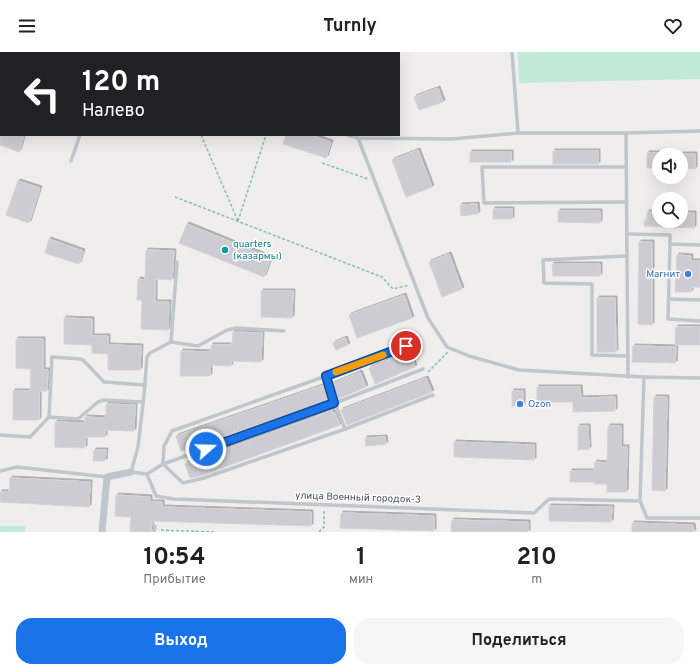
<!DOCTYPE html>
<html lang="ru">
<head>
<meta charset="utf-8">
<style>
	:root { --surface:#fff; --page:#f6f6f6; --text:#222; --muted:#767676; --accent:#1a73e8 }
	body { margin:0; font-family:Overpass,sans-serif; background:var(--page); color:var(--text); height:100vh; display:flex; flex-direction:column; font-size:15px; white-space:nowrap }
	* { box-sizing:border-box; margin:0 }
	p { font-size:13px; color:var(--muted) }
	.icon { flex:none; width:22px; height:22px; fill:none; stroke:currentColor; stroke-width:2; stroke-linecap:round; stroke-linejoin:round }
	.map { position:relative; height:480px; overflow:hidden }
	.details { display:flex; flex-direction:column; background:var(--surface); flex:1 }
	.details>* { flex:none }
	.guide { position:absolute; left:0px; top:0px; width:400px; height:84px; box-shadow:0 4px 16px #0002; background:#202124; color:#fff; overflow:hidden }
	.buttons { position:absolute; left:652px; top:96px; display:grid; gap:8px }
	.buttons a { display:grid; place-items:center; width:36px; height:36px; border-radius:50%; background:var(--surface); box-shadow:0 4px 16px #0002; font-size:20px }
	.pin { position:absolute; display:grid; place-items:center; width:34px; height:34px; color:#fff; margin:-17px; border:2px solid #fff; border-radius:50%; box-shadow:0 1px 4px #0007 }
	.me { position:absolute; width:44px; margin:-22px; rotate:70deg; stroke-linejoin:round; filter:drop-shadow(0 0 3px #0008) }
	.turn { display:flex; align-items:center; gap:14px; height:84px; padding:0 16px; font-size:18px }
	.turn .icon { width:52px; height:52px; stroke-width:2.5 }
	.turn b { display:block; font-size:28px; line-height:34px }
	.eta { display:flex; justify-content:space-evenly; align-items:center; height:68px; text-align:center }
	.eta b { font-size:24px; font-weight:700; line-height:28px }
	.primary-button { display:flex; gap:8px; margin-top:auto; padding:8px 16px }
	.primary-button a { flex:1; height:46px; border-radius:16px; background:var(--accent); color:#fff; font-size:16px; font-weight:700; line-height:46px; text-align:center }
	.primary-button a+a { background:var(--page); color:var(--text) }
	header { display:flex; justify-content:space-between; align-items:center; height:52px; padding:0 16px; background:var(--surface); font-size:18px; font-weight:700 }
	.map>svg:first-child { display:block }
	.green { fill:#c0e9d6 }
	.building { fill:#ccccd2; stroke:#d2d3d8; filter:url(#shadow) }
	.lines { fill:none; stroke-linecap:round; stroke-linejoin:round }
	.path { stroke:#7cc3aa; stroke-width:1.5; stroke-dasharray:3 2; stroke-linecap:butt }
	.service { stroke:#c0c6ce; stroke-width:3.5 }
	.minor { stroke:#c0c6ce; stroke-width:7 }
	.route-casing { stroke:#114b97; stroke-width:10 }
	.route { stroke:#1a73e8; stroke-width:7 }
	.slow { stroke:#f59e0b; stroke-width:7 }
	.culture-dot { fill:#0f9aa8; stroke:#fff; stroke-width:1.5 }
	.shop-dot { fill:#3f7fe0; stroke:#fff; stroke-width:1.5 }
	.labels { text-anchor:middle; dominant-baseline:central; stroke-width:3; stroke-linejoin:round; paint-order:stroke }
	.culture-label { font-size:10px; fill:#0d838f; stroke:#fff; text-anchor:start }
	.shop-label { font-size:10px; fill:#366cbe; stroke:#fff; text-anchor:end }
	.street-label { font-size:10px; fill:#484e58; stroke:#fff }
</style>
</head>
<body>
<header><svg class="icon" aria-label="menu" viewBox="0 0 24 24"><path d="M4 6h16M4 12h16M4 18h16"/></svg>Turnly<svg class="icon" aria-label="heart" viewBox="0 0 24 24"><path d="M12 20l-8-8c-3-5 5-10 8-4 3-6 11-1 8 4z"/></svg></header>
<div class="map">
<svg width="700" height="480" viewBox="0 0 700 480">
	<defs>
		<filter id="shadow"><feDropShadow dx="2" dy="-2" stdDeviation="0" flood-color="#0004"/></filter>
	</defs>
	<rect width="100%" height="100%" fill="#f0eeed"/>
	<!-- green -->
	<g class="green">
		<path d="M518,0h182v27l-181,4z"/>
		<rect x="0" y="474" width="25" height="6"/>
	</g>
	<!-- building -->
	<g class="building">
		<path d="M438,36l5,14 -24,8 -5,-13z"/>
		<path d="M0,83h24l-5,17 -19,-7z"/>
		<path d="M286,83h24l21,7 -5,16 -43,-14z"/>
		<path d="M418,98l14,37 -26,10 -14,-37z"/>
		<rect x="553" y="99" width="45" height="13"/>
		<rect x="470" y="100" width="41" height="10"/>
		<rect x="647" y="101" width="12" height="15"/>
		<path d="M681,102h14v15l-14,-1z"/>
		<path d="M18,129l22,7 -11,35 -23,-8z"/>
		<path d="M477,152l1,10 -17,2 -1,-11z"/>
		<rect x="493" y="157" width="19" height="10"/>
		<path d="M558,159h42v12l-42,-1z"/>
		<path d="M647,160h12v9h22v-8h13v15l-50,-2v-5h3z"/>
		<path d="M187,172l84,34 -7,19 -85,-34z"/>
		<path d="M49,187l34,12 -4,13 -34,-11z"/>
		<path d="M639,190h13v83l-14,-1z"/>
		<path d="M146,198l28,1 -2,29 -17,-1v23h14l-1,28 -27,-1 1,-29h-5l1,-21 7,1z"/>
		<path d="M449,202l13,35 -20,8 -13,-35z"/>
		<path d="M677,203l14,1v5h9v26h-9v5h-16z"/>
		<path d="M552,212h48v12h-47z"/>
		<path d="M261,239h32l-1,27 -31,-1z"/>
		<path d="M404,243l8,23 -55,20 -8,-23z"/>
		<path d="M597,246h18l1,54h-19z"/>
		<path d="M64,266l28,1v17h16v9l33,1 -1,24h-32v-16l-16,-1v-8l-28,-1z"/>
		<path d="M676,275h24v18h-25z"/>
		<path d="M233,280l29,1 -1,29 -30,-1v5l-21,-1v11h-30l1,-25 30,1v-7h21z"/>
		<path d="M345,286l3,7 -12,5 -3,-7z"/>
		<path d="M16,287h27v31h5l-1,21h-8v29h-26v-29h17l1,-22 -15,-1z"/>
		<path d="M633,294l43,1 -1,16 -43,-1z"/>
		<path d="M409,300l6,15 -40,17 -6,-16z"/>
		<path d="M360,320l6,15 -29,12 -5,-15z"/>
		<path d="M426,326l6,14 -85,33 -1,-3 -5,-12z"/>
		<path d="M324,333v2l2,-1 5,15 -14,5 -1,-1 -135,46 -5,-15z"/>
		<path d="M537,335h43l1,11 34,-1v14l-42,1v-10h-36z"/>
		<rect x="512" y="339" width="11" height="15"/>
		<path d="M654,345h13l-2,94 -13,-1z"/>
		<path d="M106,352l29,1 -1,26 -29,-1v7h-20v11l-30,-1v-25l30,1v-6l21,1z"/>
		<path d="M331,356l2,5h2l5,12 -140,51 -10,2 -5,-14 135,-49 -1,-3z"/>
		<path d="M578,374h10l1,23 -11,1z"/>
		<path d="M608,374h13v21h6l-1,45h-19v-8h-13v-2h-24v-11h24l1,-9 12,1z"/>
		<path d="M385,385l1,7 -20,2 -1,-8z"/>
		<path d="M454,390l80,3v15l-80,-3z"/>
		<path d="M94,398h12l-1,11h-12z"/>
		<path d="M10,426l80,4 -1,25 -89,-5v-10h9z"/>
		<path d="M116,443l34,2v5h12v5l149,5v14l-159,-5 -1,11h-21l1,-15 -16,-1z"/>
		<path d="M549,454l63,1 -1,15 -62,-1z"/>
		<path d="M341,461l93,3v15l-94,-3z"/>
		<path d="M452,468l76,2v10h-77z"/>
		<path d="M632,471l61,2 1,7h-62z"/>
	</g>
	<g class="lines">
		<!-- path -->
		<g class="path">
			<path d="M201,83l37,86"/>
			<path d="M322,111l46,16"/>
			<path d="M175,145l207,80 11,12 16,-4"/>
			<path d="M238,169l28,-86"/>
			<path d="M428,320l20,-20"/>
			<path d="M161,478l53,2"/>
			<path d="M319,480l5,-5v-17"/>
		</g>
		<!-- service -->
		<g class="service">
			<path d="M107,0l3,1"/>
			<path d="M512,0l6,81"/>
			<path d="M626,81l2,244"/>
			<path d="M348,83l10,3 70,180 19,29 22,9 50,14 125,7"/>
			<path d="M357,83l1,3 94,1 66,-6h108l74,-2"/>
			<path d="M71,109l9,-26"/>
			<path d="M626,115h-144l2,36 142,-1"/>
			<path d="M627,182l43,1v9l30,1"/>
			<path d="M670,192l-2,75 32,2"/>
			<path d="M627,204l-84,4 1,23 48,1v71l36,1"/>
			<path d="M177,210l-6,80 -21,11 -3,4 -3,38 -6,52 -7,25 16,2 9,22 18,3 360,14 15,-14 91,2 4,-124 56,1"/>
			<path d="M669,247l31,1"/>
			<path d="M420,289l-94,35 -154,55 -8,15 -1,18 20,19 21,-5 141,-49 88,-34"/>
			<path d="M171,290l27,4 29,-16 9,-2 48,3"/>
			<path d="M326,324l9,27 10,26"/>
			<path d="M49,365l3,-60 29,2 3,2 20,21 41,3"/>
			<path d="M0,383l30,2 2,-2 17,-18 29,2 20,-17 6,-2 39,2"/>
			<path d="M0,419l17,-4 90,10"/>
			<path d="M147,422l16,-10 172,-61 88,-34"/>
			<path d="M640,449l7,17h53"/>
			<path d="M154,480l1,-6"/>
		</g>
		<!-- minor -->
		<path class="minor" d="M102,480l5,-55 24,-5"/>
	</g>
	<g class="lines">
		<!-- route casing -->
		<g class="route-casing">
			<path id="route" d="M206,397l128,-46 -8,-27 80,-30"/>
		</g>
		<!-- route -->
		<use href="#route" class="route"/>
		<!-- slow -->
		<path class="slow" d="M336,320l47,-17"/>
	</g>
	<!-- markers -->
	<circle class="culture-dot" cx="225" cy="198" r="4"/>
	<g class="shop-dot">
		<circle cx="688" cy="222" r="4"/>
		<circle cx="520" cy="352" r="4"/>
	</g>
	<g class="labels">
		<!-- culture labels -->
		<g class="culture-label">
			<text x="233" y="192">quarters<tspan x="233" dy="12">(казармы)</tspan></text>
		</g>
		<!-- shop labels -->
		<g class="shop-label">
			<text x="680" y="222">Магнит</text>
			<text x="528" y="352" text-anchor="start">Ozon</text>
		</g>
		<!-- street labels -->
		<g class="street-label">
			<text transform="translate(358 446) rotate(2)">улица Военный городок-3</text>
		</g>
	</g>
</svg>
<div class="buttons">
<a><svg class="icon" aria-label="sound" viewBox="0 0 24 24"><path d="M4 9h4l5-4v14l-5-4H4zM17 9q2 3 0 6"/></svg></a>
<a><svg class="icon" aria-label="search" viewBox="0 0 24 24"><circle cx="10" cy="10" r="6"/><path d="M15 15l6 6"/></svg></a>
</div>
<div class="pin" style="left:406px;top:294px;background:#d93025"><svg class="icon" aria-label="arrive" viewBox="0 0 24 24"><path d="M6 21V4h12l-3 4 3 4H6"/></svg></div>
<svg class="me" style="left:206px;top:397px" viewBox="-20 -20 40 40"><circle r="17" fill="#1a73e8" stroke="#fff" stroke-width="3"/><path d="M0-11L8 9 0 5-8 9z" fill="#fff"/></svg>
<div class="guide">
<div class="turn"><svg class="icon" aria-label="left" viewBox="0 0 24 24"><path d="M17 20v-9H6M10 6l-5 5 5 5"/></svg><div><b>120 m</b>Налево</div></div>
</div>
</div>
<section class="details">
<div class="eta">
<div><b>10:54</b><p>Прибытие</p></div>
<div><b>1</b><p>мин</p></div>
<div><b>210</b><p>m</p></div>
</div>
<div class="primary-button"><a>Выход</a><a>Поделиться</a></div>
</section>
</body>
</html>
